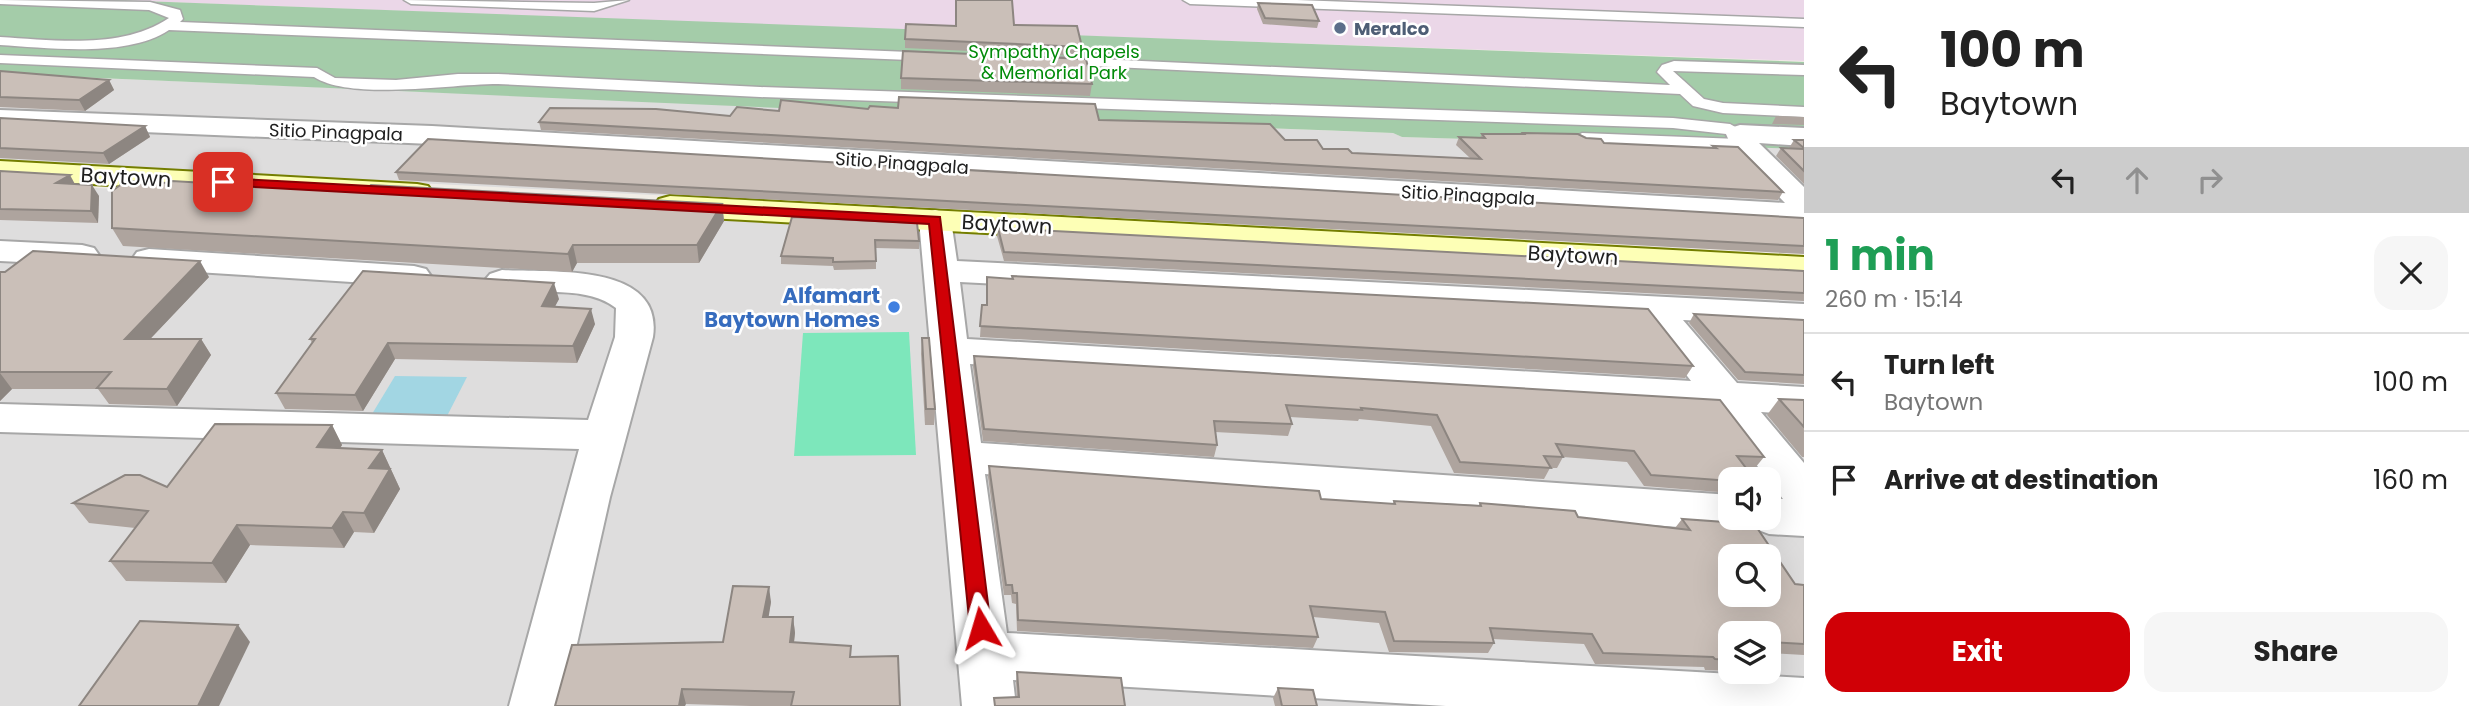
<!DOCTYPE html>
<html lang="en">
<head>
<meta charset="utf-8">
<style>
	:root { --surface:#fff; --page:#f6f6f6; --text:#222; --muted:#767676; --line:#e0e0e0; --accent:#d00006 }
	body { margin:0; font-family:Poppins,sans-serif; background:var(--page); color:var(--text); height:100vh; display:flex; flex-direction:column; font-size:26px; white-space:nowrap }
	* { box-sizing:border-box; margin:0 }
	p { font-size:23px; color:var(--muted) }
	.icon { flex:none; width:38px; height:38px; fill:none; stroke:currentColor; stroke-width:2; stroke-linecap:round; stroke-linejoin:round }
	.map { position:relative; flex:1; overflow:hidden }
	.details { display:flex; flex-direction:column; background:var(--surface); width:665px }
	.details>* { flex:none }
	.banner { background:#fff; color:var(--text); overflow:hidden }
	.fabs { position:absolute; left:1718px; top:467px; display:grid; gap:14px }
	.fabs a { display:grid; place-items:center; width:63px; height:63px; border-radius:14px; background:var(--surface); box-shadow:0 7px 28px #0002; font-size:35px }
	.pin { position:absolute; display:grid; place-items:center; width:60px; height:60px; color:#fff; margin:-30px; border-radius:14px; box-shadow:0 4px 10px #0006 }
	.me { position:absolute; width:77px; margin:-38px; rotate:353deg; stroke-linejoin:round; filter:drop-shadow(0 0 5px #0008) }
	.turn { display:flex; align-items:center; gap:24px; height:147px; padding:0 21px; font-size:32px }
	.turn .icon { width:91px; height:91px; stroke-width:2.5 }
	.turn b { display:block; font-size:49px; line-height:60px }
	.lanes { display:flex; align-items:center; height:66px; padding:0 21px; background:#0003; justify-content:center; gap:35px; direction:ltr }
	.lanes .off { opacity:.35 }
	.round { display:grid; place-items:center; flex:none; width:74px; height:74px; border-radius:21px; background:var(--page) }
	.overview { display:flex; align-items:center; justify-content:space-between; height:119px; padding:0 21px }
	h1 { font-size:42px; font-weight:700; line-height:52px; color:#1e9e55 }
	.button { display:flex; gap:14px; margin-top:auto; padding:14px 21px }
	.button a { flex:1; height:80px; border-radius:21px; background:var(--accent); color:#fff; font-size:28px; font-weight:700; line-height:80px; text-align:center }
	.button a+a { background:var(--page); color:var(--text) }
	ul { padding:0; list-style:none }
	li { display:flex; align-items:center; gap:21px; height:98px; padding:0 21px; border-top:2px solid var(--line) }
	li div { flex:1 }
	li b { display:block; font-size:26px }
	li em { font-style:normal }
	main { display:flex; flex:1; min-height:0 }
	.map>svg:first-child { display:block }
	.residential { fill:#dedddd; fill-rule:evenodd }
	.industrial { fill:#ebd7e8 }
	.cemetery { fill:#a4cca9 }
	.pitch { fill:#7de7bb }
	.water { fill:#a2d6e3 }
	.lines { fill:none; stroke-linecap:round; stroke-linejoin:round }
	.service-casing { stroke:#a7a7a7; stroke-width:3 }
	.minor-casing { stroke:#a7a7a7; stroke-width:4 }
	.secondary-casing { stroke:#747e00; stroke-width:4 }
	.service { fill:#fff; fill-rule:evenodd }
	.minor { fill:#fff; fill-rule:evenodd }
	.secondary { fill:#fdffb6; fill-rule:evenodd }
	.wall { fill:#aea49e }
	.shaded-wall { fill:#8d8681 }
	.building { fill:#cabfb8; stroke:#8d8681; stroke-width:2; fill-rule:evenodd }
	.route { fill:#d00006; stroke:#870004; stroke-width:2 }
	.service-dot { fill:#5c6f8a; stroke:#fff; stroke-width:2.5 }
	.shop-dot { fill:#3f7fe0; stroke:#fff; stroke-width:2.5 }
	.labels { text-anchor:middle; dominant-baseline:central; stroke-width:5; stroke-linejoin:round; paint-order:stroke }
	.far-service-label { font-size:18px; font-weight:bold; fill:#4e5e75; stroke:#fff; text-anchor:start }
	.far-park-label { font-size:18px; fill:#028a09; stroke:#fff }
	.far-street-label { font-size:18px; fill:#202020; stroke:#fff }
	.street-label { font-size:21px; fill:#202020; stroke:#fff }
	.shop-label { font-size:21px; font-weight:bold; fill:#366cbe; stroke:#fff; text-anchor:end }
</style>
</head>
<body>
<main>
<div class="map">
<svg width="1804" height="706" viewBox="0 0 1804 706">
	<rect width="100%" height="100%" fill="#f1ede6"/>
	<!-- residential -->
	<g class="residential">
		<path d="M0,74l603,25 418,20 372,14 9,4 387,11 15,13v92l-1804,-91z"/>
		<path d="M0,183l1804,94v429h-1804zM1731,480h38v38h-38zM1731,556h38v39h-38zM1731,634h38v38h-38z"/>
	</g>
	<!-- industrial -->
	<path class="industrial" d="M114,0h1690v61l-1064,-37z"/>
	<!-- cemetery -->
	<path class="cemetery" d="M0,0h114l1690,62v87l-402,-12 -9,-4c-464,-17 -929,-40 -1393,-59z"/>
	<!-- pitch -->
	<path class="pitch" d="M909,332l7,123 -122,1 9,-123z"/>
	<!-- water -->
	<path class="water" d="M395,376l72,1 -22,43 -76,-1z"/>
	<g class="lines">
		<!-- service casing -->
		<g class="service-casing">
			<g id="service">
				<path d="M0,0l150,2 30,8 3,9 -3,3 754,31 7,4 -7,4 -765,-31c-42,28 -120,18 -169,15v-8c55,3 121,13 169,-19l-20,-8 -149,-6z"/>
				<path d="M404,0l190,3 35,-3 -35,11 -183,-7z"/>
				<path d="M1183,0h114l507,19v8l-614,-23z"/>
				<path d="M0,55l317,13 18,10 61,2 62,-6h40l262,13 913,31 57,6 18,10 -7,5 8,1 3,4 -9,5 -161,-6 -8,-5 8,-5 157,6 -13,-5 -53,-6 -913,-31 -262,-13c-48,0 -146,17 -184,-7l-314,-14z"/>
				<path d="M1055,57l615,28 -13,-13 5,-7 12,-4 130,4v10l-131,-4 31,28 19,4 81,4v10l-81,-4 -30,-7 -13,-12 -630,-30 -2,-3z"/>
			</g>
		</g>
		<!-- minor casing -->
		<g class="minor-casing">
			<g id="minor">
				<path d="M0,110l432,16 1353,77 -52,-53 -7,-16 4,-6 10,-3 64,3v18l-45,-3 45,44v37l-1372,-80 -432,-18z"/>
				<path d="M935,210l11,3 5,7 6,41 847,43v22l-121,-6 54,63 67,4v28l-43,-3 43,51v73l-35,-2 -16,-6 -4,-6 -2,3 -16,6 -746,-57 22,159 797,45v28h-358l-433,-26 3,26h-54l-43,-486 5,-7zM960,282l682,36 49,63 -724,-42zM970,364l743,45 70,90 -14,-1v20h-38v-23l-750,-52z"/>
				<path d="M0,241l82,4 12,3 5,7 -5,7 -12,3 -82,-4z"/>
				<path d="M149,249l265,17 12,3 5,7 -5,7 -12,3 -265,-17 -12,-3 -5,-7 5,-7z"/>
				<path d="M502,270c49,3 162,-8 151,67l-43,160 -47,209h-54l70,-257 -579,-17v-28l588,16 27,-83 1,-29c-33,-26 -88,-10 -126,-20l-6,-7 6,-7z"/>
			</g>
		</g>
		<!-- secondary casing -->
		<g class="secondary-casing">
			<g id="secondary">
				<path d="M0,161l417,23 11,2 5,7 -5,7 -11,2 -417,-23z"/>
				<path d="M670,196l1134,61v20l-1134,-61 -11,-3 -5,-7 5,-7z"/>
			</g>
		</g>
		<!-- service -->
		<use href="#service" class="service"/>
		<!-- minor -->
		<use href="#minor" class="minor"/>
		<!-- secondary -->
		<use href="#secondary" class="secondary"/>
	</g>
	<!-- wall -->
	<g class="wall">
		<path d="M1258,3l61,18 -2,7 -54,-4 -6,-15z"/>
		<path d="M1014,25l68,22 -1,9 -176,-8v-9z"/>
		<path d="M0,71l109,9 5,10 -29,21 -85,-4z"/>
		<path d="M901,78l191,6 -2,12 -189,-7z"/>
		<path d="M868,109l231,11 186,20 38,9 29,4 118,5 -14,-13 3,-8 21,1 2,-4h40l1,-1 63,5 18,5 108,5 1,-2 70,46 -5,8 -1237,-70 -2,-8 191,-6 49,-5z"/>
		<path d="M1776,116l28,1v8l-32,-1z"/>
		<path d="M0,118l145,8 5,11 -41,27 -109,-6z"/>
		<path d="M1794,140h10v44l-28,-28 5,-8h9h-1z"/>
		<path d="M0,171l75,13 24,12 -1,27 -98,-3z"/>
		<path d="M396,172l1408,46v36l-1405,-74z"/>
		<path d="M168,183l169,8 385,13 2,17 -25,42h-122l-5,9 -449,-26 -11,-18z"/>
		<path d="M792,217l127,24v8l-43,-1v21l-42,1 -1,-4 -52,-2v-8z"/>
		<path d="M998,228l806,43v30l-800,-40 -7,-25z"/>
		<path d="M0,272l209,5 -59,62h51l10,16 -34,51 -68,-2 -11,-15h-86l-12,12z"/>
		<path d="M1012,276l681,90 -8,12 -705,-41 2,-32h4l1,-28 25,2z"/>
		<path d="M559,299l-5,8 41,17 -18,39 -182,-4 -32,52 -78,-2 -9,-16 36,-50 -2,-4z"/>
		<path d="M1694,314l110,6v64l-66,-4 -49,-57z"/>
		<path d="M922,338l13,71 -1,16h-9l-4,-71z"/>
		<path d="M974,356l790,101 -9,11h-9l-15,12v13l-87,-7 -17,-24 -64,-5 -6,11h-7l-6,11 -90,-6 -23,-47 -72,-7 -1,2 -68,-4 2,7 -4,12 -73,-4 2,13 -3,12 -231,-16 -10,-74z"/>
		<path d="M1779,399l25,1v57h-2l-35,-42z"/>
		<path d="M332,425l10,20 -2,3 42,2 18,39 -26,44 -20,-1 -10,16 -94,-3 -24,38 -100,-2 -16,-20 25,-33 -46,-5 -16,-20 94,-16z"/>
		<path d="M989,466l332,33 72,5 1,-3 85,4 1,-2 98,14 97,11 7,-9 113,65 9,1v70l-35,-2v-19h-38v37l-26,-1 -1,-3 -109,-3 -11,-20 -91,-5 1,4 -6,10 -99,-1 -10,-29 -66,-6 5,20 -5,11 -296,-17 -1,-27 -4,-1 -1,-8h-7l-16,-118z"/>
		<path d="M771,602l-3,15h25l2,16 -1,9 58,15 48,49h-149l-65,-2 -114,-59 151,-3z"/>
		<path d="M1017,672l108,34h-131v-8l23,-1 -1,-14z"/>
		<path d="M1278,688l39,18h-42l-2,-8z"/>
	</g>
	<!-- shaded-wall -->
	<g class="shaded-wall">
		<path d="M109,80l5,10 -29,21 -6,-11z"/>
		<path d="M145,126l5,11 -41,27 -6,-11z"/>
		<path d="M70,175l6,11 -20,-3z"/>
		<path d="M92,185l7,11 -1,27 -7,-12z"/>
		<path d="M722,204l2,17 -25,42 -2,-18z"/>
		<path d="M573,245l4,18 -5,9 -4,-18z"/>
		<path d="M200,261l9,16 -74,78 -10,-16z"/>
		<path d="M554,283l5,16 -12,23 -5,-16z"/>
		<path d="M591,309l4,15 -18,39 -4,-17z"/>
		<path d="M201,339l10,16 -34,51 -10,-17z"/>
		<path d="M388,343l7,16 -32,52 -8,-16z"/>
		<path d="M0,373l12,16 -12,12z"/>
		<path d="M332,425l10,20 -14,22 -11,-20z"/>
		<path d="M382,450l18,39 -26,44 -10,-20 5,-45z"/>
		<path d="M343,512l11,20 -10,16 -12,-20z"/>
		<path d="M237,525l13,20 -24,38 -14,-20z"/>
		<path d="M769,587l2,15 -5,31 -3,-16z"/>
		<path d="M793,617l2,16 -3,25 -2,-16z"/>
		<path d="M238,625l12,17 -31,64h-21z"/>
		<path d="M682,689l4,15 -1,2h-6z"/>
	</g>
	<!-- building -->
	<g class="building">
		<path d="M956,0h56l2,25 63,1 5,21 -177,-8 1,-15 50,2z"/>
		<path d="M1258,3l54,2 7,16 -54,-3z"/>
		<path d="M903,51l183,8 6,25 -191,-6z"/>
		<path d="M0,71l109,9 -30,20 -79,-3z"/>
		<path d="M899,97l196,7 4,16 171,4 15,16h32l6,9h25l4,4 129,6 -22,-22 26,1 -3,-4h42l-1,-1 55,1 8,4 15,1 3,4 112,5 -3,-2 25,1 45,45 -1244,-70 11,-14 106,1 74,7 7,-9 42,4 2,-11 87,9 2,-3 28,2z"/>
		<path d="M0,118l145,8 -42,27 -103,-5z"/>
		<path d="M428,139l1376,79v28l-1408,-74z"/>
		<path d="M1794,140h10v8z"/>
		<path d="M1781,148l23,1v22z"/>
		<path d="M0,171l70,4 -14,8 36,2 -1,26 -91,-2z"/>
		<path d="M126,181l42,2 4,-2 165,10 28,-1 6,-5 351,19 -25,41h-124l-5,9 -456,-26v-37z"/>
		<path d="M792,217l125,6 2,18 -44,-1 1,21 -43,1v-4l-52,-2z"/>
		<path d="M998,228l806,43v22l-800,-41z"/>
		<path d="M33,251l167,10 -75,78h76l-34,50 -70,-1 14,-16h-111v-100h5z"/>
		<path d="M363,271l191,12 -12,23 49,3 -18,37 -185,-3 -33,52 -79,-2 39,-54h-5z"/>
		<path d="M1012,276l636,33 45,57 -713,-40 2,-21h5v-28l26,2z"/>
		<path d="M1694,314l110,6v55l-59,-3z"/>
		<path d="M922,338h7l6,71h-9z"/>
		<path d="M974,356l746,44 44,57 -27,-1 18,24h-24v1l-80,-6 -17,-24 -78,-7 7,13 -19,-1 7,12 -91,-6 -23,-47 -76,-7 1,2 -76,-5 6,19 -78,-3 3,24 -233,-16z"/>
		<path d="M1779,399l25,1v27z"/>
		<path d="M215,424l117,1 -15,22 65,3 -13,18 21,1 -26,44 -21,-1 -11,16 -95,-3 -25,38 -102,-2 38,-50 -75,-8 52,-28h15l27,12z"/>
		<path d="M989,466l330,25 2,8 74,5 -1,-3 87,5 -1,-3 95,8 3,6 112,13 -8,-11 57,4 12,-4 44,65 9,1v59l-35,-2v-8h-38v26l-16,-1 -2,-2 -110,-4 -11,-19 -102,-6 4,15 -100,-2 -9,-29 -75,-6 8,31 -300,-17 -1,-27h-4l-1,-8h-6zM1731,556h38v39h-38z"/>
		<path d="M733,586l36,1 -6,30h30l-3,25 61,4 -1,11 48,-1 2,50h-109l3,-14 -112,-3 -3,17h-124l17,-61 151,-3z"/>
		<path d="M140,621l98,4 -40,81h-119z"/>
		<path d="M1017,672l104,6 4,28h-130l-1,-8 25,-1z"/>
		<path d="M1278,688l35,2 4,16h-35z"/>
	</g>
	<!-- route -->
	<path class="route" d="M223,178l717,39 51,411 -3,6 -7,3 -8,-3 -3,-6 -41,-404 -710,-39 -2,-3z"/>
	<!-- markers -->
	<circle class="service-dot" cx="1340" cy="28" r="7"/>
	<circle class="shop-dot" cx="894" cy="307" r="7"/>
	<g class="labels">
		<!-- far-service labels -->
		<g class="far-service-label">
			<text x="1354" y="28">Meralco</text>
		</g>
		<!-- far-park labels -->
		<g class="far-park-label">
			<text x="1054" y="51">Sympathy Chapels<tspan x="1054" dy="21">&amp; Memorial Park</tspan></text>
		</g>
		<!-- far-street labels -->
		<g class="far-street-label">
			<text transform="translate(336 132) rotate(2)">Sitio Pinagpala</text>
			<text transform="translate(902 163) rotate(4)">Sitio Pinagpala</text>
			<text transform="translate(1468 195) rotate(3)">Sitio Pinagpala</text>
		</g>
		<!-- street labels -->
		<g class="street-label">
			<text transform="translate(126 177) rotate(3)">Baytown</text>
			<text transform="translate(1007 224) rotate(3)">Baytown</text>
			<text transform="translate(1573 255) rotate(3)">Baytown</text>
		</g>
		<!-- shop labels -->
		<g class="shop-label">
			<text x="880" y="295">Alfamart<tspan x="880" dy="24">Baytown Homes</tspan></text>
		</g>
	</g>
</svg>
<div class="fabs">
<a><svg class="icon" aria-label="sound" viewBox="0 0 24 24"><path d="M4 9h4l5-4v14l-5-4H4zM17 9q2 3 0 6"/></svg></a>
<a><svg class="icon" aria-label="search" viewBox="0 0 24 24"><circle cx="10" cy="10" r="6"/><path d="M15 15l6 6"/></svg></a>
<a><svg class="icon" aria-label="layers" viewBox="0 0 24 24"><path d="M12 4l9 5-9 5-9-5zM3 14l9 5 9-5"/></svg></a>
</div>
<div class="pin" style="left:223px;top:182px;background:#d93025"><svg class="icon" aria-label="arrive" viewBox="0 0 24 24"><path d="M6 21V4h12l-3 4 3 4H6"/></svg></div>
<svg class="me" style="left:981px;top:628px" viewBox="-20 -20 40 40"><path d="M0-17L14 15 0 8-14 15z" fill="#d00006" stroke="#fff" stroke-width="4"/></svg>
</div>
<section class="details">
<div class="banner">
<div class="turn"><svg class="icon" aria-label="left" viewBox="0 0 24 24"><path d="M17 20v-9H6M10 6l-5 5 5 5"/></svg><div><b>100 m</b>Baytown</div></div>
<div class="lanes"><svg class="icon" aria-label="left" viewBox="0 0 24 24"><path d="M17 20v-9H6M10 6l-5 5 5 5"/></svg><svg class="icon off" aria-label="ahead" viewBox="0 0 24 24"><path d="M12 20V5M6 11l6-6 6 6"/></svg><svg class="icon off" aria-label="right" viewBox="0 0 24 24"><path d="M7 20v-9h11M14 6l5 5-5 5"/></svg></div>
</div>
<div class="overview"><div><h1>1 min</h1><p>260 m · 15:14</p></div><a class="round"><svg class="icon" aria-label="close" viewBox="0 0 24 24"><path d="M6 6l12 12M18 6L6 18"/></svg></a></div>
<ul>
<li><svg class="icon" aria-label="left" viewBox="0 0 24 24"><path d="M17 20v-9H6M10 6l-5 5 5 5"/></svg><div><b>Turn left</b><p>Baytown</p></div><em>100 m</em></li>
<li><svg class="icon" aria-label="arrive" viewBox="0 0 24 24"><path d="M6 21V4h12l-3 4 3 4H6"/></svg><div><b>Arrive at destination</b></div><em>160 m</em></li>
</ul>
<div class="button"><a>Exit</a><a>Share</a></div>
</section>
</main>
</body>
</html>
